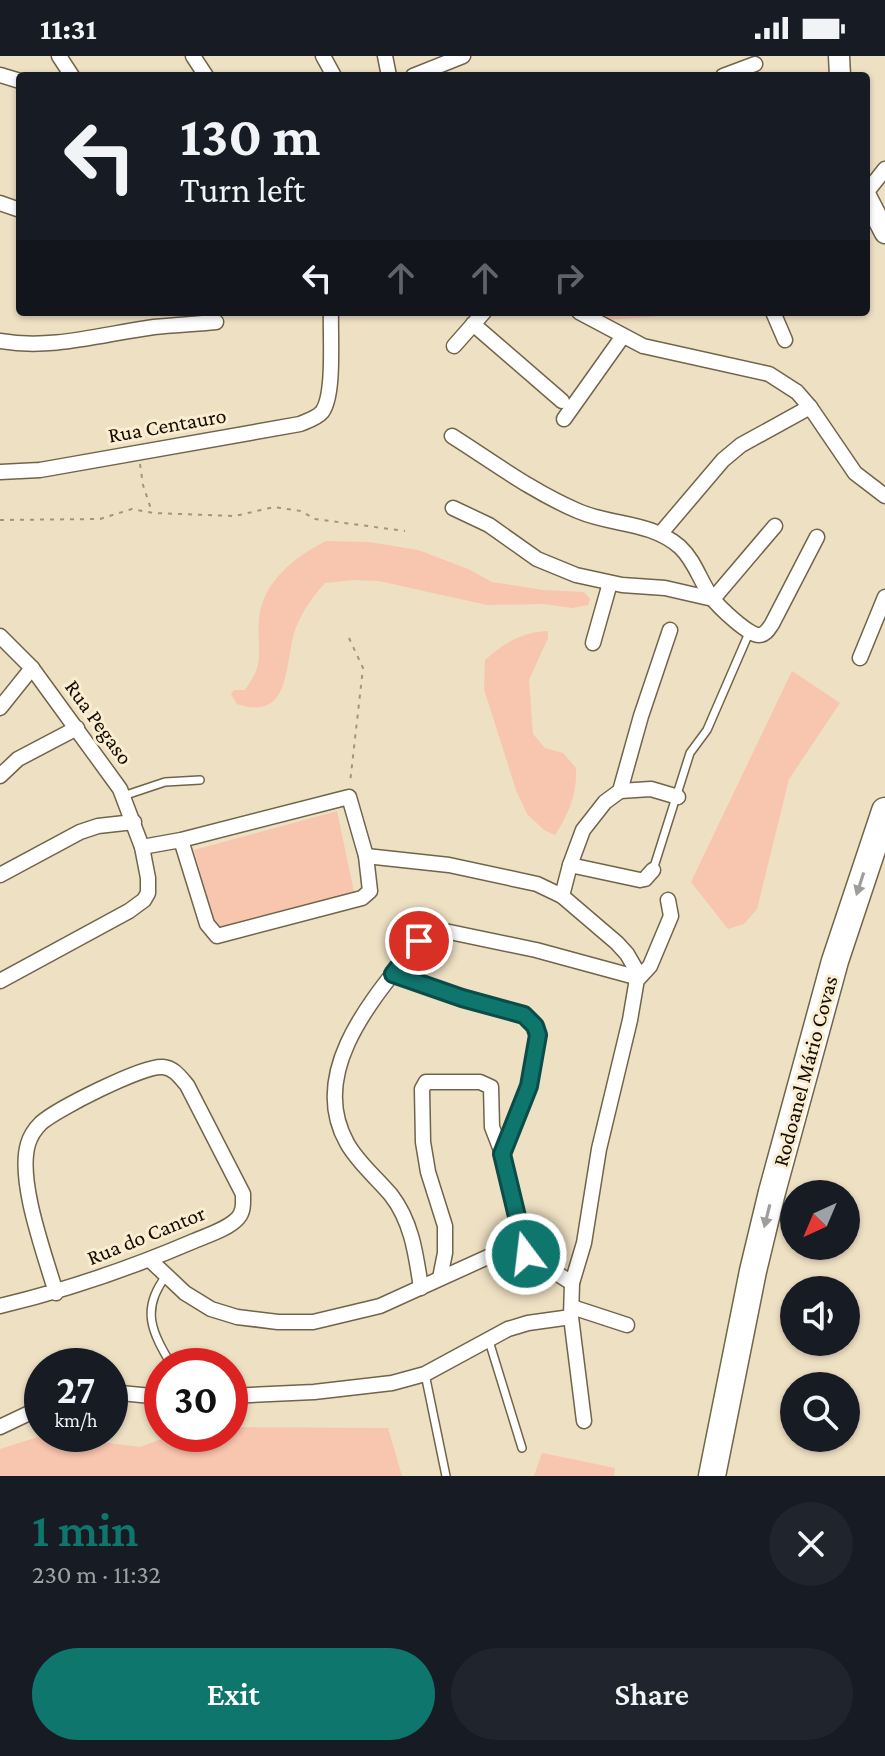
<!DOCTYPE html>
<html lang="en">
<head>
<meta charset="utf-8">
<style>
	:root { --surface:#171b24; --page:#20242c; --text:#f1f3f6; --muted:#9ea1a6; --accent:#0f766e }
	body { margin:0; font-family:"Crimson Pro",serif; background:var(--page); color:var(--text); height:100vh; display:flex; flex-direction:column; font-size:30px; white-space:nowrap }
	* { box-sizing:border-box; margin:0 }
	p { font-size:26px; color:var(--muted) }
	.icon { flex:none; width:44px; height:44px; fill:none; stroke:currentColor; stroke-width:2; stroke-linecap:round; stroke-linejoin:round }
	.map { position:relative; height:1420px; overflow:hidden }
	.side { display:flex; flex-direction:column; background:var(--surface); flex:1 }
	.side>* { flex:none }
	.banner { position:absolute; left:16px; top:16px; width:854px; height:244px; border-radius:8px; box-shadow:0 2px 6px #0004; background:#171b24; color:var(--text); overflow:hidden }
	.needle { width:52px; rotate:224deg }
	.tools { position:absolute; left:780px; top:1124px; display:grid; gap:16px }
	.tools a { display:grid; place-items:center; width:80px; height:80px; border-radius:50%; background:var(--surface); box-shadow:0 2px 6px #0004; font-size:40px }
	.speed { position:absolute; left:24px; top:1292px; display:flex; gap:16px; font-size:40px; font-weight:700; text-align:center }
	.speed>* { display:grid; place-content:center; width:104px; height:104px; border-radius:50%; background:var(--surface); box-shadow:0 2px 6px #0004; line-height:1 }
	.speed small { font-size:20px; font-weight:400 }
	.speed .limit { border:12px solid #d22; background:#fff; color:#111 }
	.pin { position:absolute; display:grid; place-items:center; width:68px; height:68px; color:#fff; margin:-34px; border:4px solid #fff; border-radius:50%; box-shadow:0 2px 8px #0007 }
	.me { position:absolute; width:88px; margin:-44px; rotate:345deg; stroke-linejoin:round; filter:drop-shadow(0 0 6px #0008) }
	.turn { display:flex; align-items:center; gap:28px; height:168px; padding:0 32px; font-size:36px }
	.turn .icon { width:104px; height:104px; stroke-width:2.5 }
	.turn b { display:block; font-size:56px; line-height:68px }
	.lanes { display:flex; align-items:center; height:76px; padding:0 32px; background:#0003; justify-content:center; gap:40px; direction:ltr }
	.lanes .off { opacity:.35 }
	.round { display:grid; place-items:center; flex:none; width:84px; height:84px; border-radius:42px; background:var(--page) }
	.overview { display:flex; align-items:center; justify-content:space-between; height:136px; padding:0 32px }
	h1 { font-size:48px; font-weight:600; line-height:60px; color:var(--accent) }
	.primary-button { display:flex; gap:16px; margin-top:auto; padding:16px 32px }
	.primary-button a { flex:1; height:92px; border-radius:48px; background:var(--accent); color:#fff; font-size:32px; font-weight:600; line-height:92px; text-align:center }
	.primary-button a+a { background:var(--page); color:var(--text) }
	.status { display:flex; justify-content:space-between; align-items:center; height:56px; padding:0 40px; background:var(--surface); direction:ltr }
	.status svg { height:22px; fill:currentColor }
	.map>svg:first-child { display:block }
	.green { fill:#f8c5ae }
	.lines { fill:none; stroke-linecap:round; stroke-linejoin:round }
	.lane-casing { stroke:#70644a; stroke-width:10 }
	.street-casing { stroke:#70644a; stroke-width:17 }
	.secondary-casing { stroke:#70644a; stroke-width:23 }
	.highway-casing { stroke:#70644a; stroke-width:29 }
	.path { stroke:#a0957f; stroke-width:2; stroke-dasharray:4 6; stroke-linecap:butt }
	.lane { stroke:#fff; stroke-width:7 }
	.street { stroke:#fff; stroke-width:14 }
	.secondary { stroke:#fff; stroke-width:20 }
	.highway { stroke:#fff; stroke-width:26 }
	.oneway { fill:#a09e9b }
	.route-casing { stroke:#0a4d48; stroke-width:20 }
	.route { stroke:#0f766e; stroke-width:14 }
	.labels { text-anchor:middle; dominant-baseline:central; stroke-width:6; stroke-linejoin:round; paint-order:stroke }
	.street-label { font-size:22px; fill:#110d04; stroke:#fbedd0 }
</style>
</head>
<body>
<div class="status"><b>11:31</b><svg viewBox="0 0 49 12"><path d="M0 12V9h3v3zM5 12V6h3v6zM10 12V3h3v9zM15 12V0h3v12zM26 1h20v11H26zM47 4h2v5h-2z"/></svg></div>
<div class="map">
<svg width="885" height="1420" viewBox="0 0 885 1420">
	<rect width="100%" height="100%" fill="#eee0c3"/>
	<!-- green -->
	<g class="green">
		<path d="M586,256h89l-1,3 -79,6z"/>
		<path d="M326,485l43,1 49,8 50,19 24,13 51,8 41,2 6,7 -2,6 -16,3 -28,-4 -57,1 -108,-24 -27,-1 -27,3c-12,13 -21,26 -28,42 -14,32 -2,98 -60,79l-6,-10 3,-4h11c22,-30 11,-39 14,-72 4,-37 37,-62 67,-77z"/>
		<path d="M548,575v7l-19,42 4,54 12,14 18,5 13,15c1,27 -7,45 -21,67l-11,-5 -17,-16 -11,-24 -32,-101 1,-29c20,-17 36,-28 63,-29z"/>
		<path d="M792,615l48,32 -51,76 -32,130 -13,15 -16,5 -37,-47z"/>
		<path d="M337,755l17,81 -138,37 -22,-79z"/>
		<path d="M230,1371l158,1 14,48h-402v-27l44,-14 96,12 35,-13h55z"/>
		<path d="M542,1397l73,15 -1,8h-80z"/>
	</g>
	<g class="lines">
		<!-- lane casing -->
		<g class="lane-casing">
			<g id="lane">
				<path d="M123,740l42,-14 35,-2"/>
				<path d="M653,814l37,-117 17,-23 42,-97"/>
				<path d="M166,1220c-26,34 -14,56 6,90"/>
				<path d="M489,1285l33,107"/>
				<path d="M425,1318l21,102"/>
			</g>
		</g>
		<!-- street casing -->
		<g class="street-casing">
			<g id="street">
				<path d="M59,0l13,20"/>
				<path d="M193,0l13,20"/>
				<path d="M323,0l11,20"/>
				<path d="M385,0l4,20"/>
				<path d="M0,19l20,6"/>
				<path d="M413,20l50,-20"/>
				<path d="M723,20l32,-12"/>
				<path d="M866,137l19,-24"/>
				<path d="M0,147l20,7"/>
				<path d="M579,256l64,34 126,28 28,18 13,15 45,66 30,23"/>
				<path d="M773,256l12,28"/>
				<path d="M473,268l89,77"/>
				<path d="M0,285c53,9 102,-7 154,-14 21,-2 41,-3 62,-5"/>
				<path d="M454,290l30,-34"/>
				<path d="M564,363l59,-83"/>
				<path d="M452,380c41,26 81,56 126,75 35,15 72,10 102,36 15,14 20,34 32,51 7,9 37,38 47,37 7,0 10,-7 13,-11l45,-87"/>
				<path d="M0,416l40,-2 260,-46c7,-3 17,-6 22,-12 13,-17 8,-77 9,-100"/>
				<path d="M453,452l36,17 48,34 39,16 46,10 43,3 48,11 62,-73"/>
				<path d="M661,477l62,-73 18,-15 69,-38"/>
				<path d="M0,580l32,32 88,121 22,58 6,31v15l-4,7 -15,11 -129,70"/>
				<path d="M593,587l17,-60"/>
				<path d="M860,602l25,-61"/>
				<path d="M0,652l32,-40"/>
				<path d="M0,720l18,-17 59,-31"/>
				<path d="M620,735l31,-2 27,8"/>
				<path d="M142,791l39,-7 168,-43 17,59 4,35 -8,7 -145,38 -10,-12 -26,-84"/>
				<path d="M366,800l83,9 88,19 25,12 55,47 10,11 11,19 -8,47 -31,129 -15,94 -12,40 -1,34 13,104"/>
				<path d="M570,809l70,15 5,-1 8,-9"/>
				<path d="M0,819l80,-43 18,-6 36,-4"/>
				<path d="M562,840l8,-31 13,-35 22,-28 15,-11 21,-75 29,-86"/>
				<path d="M393,918l69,24 62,17 11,11 3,9 -9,51 -27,68 24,100"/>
				<path d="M150,1204l35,33 26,16 26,8 41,5h35l67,-16 121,-55 25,3 46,29"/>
				<path d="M440,1222l5,-25v-27l-17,-54 -5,-30 -1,-53 4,-7h54l11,5 1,40 10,26"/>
				<path d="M421,1232c-5,-33 -9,-66 -30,-93 -14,-17 -33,-32 -44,-52 -41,-73 30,-149 72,-202l11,-8 10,-3 96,20 103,28 11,-12 21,-50 -3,-16"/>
				<path d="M0,1250c67,-16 131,-38 194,-65 14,-6 34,-12 44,-23 6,-7 5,-15 5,-24l-56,-109c-7,-8 -13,-17 -24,-18 -20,-2 -106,42 -122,56 -5,5 -11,14 -13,21 -11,37 17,111 28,149"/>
				<path d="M572,1251l55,18"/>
				<path d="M110,1336l52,5"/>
				<path d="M230,1340l84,-4 78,-9 33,-9 83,-45 20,-6 43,-6"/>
				<path d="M0,1371l42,-20"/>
			</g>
		</g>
		<!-- secondary casing -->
		<g class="secondary-casing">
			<g id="secondary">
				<path d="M839,0l1,20"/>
				<path d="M866,140l19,37"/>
			</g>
		</g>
		<!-- highway casing -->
		<g class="highway-casing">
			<path id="highway" d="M712,1420l41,-205 19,-79 63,-231 50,-150"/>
		</g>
		<!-- path -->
		<g class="path">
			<path d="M140,408l3,21 9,27"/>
			<path d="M0,464l100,-1 32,-10 21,4 82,3 39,-9 27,4 14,8 90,12"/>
			<path d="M349,582l14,30 -13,115"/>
		</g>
		<!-- lane -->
		<use href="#lane" class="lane"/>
		<!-- street -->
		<use href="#street" class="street"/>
		<!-- secondary -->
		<use href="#secondary" class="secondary"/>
		<!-- highway -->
		<use href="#highway" class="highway"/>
	</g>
	<!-- one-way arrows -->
	<defs><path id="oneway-solid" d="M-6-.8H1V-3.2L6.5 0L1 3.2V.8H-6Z" transform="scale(2)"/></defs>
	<g class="oneway">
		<use href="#oneway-solid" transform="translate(860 828) rotate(108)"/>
		<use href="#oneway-solid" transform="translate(767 1160) rotate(104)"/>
	</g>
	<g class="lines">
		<!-- route casing -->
		<g class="route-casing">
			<path id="route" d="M419,885l-26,33 69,24 62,17 11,11 3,9 -9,51 -27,68 24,100"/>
		</g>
		<!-- route -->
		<use href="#route" class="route"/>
	</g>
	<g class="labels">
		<!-- street labels -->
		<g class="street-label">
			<text transform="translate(167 369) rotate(-10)">Rua Centauro</text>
			<text transform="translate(99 666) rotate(54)">Rua Pegaso</text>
			<text transform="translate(805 1015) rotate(-75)">Rodoanel Mário Covas</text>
			<text transform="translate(146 1179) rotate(-22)">Rua do Cantor</text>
		</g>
	</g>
</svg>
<div class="tools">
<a><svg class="needle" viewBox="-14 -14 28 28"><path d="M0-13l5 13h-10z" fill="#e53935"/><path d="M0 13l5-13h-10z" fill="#9ea1a6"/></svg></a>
<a><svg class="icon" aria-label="sound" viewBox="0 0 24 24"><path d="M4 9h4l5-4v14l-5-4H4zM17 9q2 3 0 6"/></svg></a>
<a><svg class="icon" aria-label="search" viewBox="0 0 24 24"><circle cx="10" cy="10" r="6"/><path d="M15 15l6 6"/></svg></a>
</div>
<div class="speed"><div>27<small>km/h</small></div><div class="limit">30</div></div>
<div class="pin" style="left:419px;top:885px;background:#d93025"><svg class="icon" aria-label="arrive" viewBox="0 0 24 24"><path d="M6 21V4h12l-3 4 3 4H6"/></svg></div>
<svg class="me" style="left:526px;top:1198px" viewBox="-20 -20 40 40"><circle r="17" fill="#0f766e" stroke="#fff" stroke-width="3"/><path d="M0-11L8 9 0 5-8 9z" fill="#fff"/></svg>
<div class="banner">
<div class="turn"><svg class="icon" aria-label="left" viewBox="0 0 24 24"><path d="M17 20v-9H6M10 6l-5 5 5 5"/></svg><div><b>130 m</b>Turn left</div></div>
<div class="lanes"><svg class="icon" aria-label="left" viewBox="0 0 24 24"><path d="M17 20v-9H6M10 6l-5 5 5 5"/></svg><svg class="icon off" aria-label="ahead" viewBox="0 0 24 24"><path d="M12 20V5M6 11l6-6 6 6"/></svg><svg class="icon off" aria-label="ahead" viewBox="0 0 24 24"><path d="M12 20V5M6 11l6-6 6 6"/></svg><svg class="icon off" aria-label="right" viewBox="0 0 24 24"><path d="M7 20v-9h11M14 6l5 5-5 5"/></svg></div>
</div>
</div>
<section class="side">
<div class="overview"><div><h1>1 min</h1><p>230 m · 11:32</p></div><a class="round"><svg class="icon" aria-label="close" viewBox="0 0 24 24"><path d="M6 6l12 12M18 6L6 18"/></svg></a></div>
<div class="primary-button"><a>Exit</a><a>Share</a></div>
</section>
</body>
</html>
